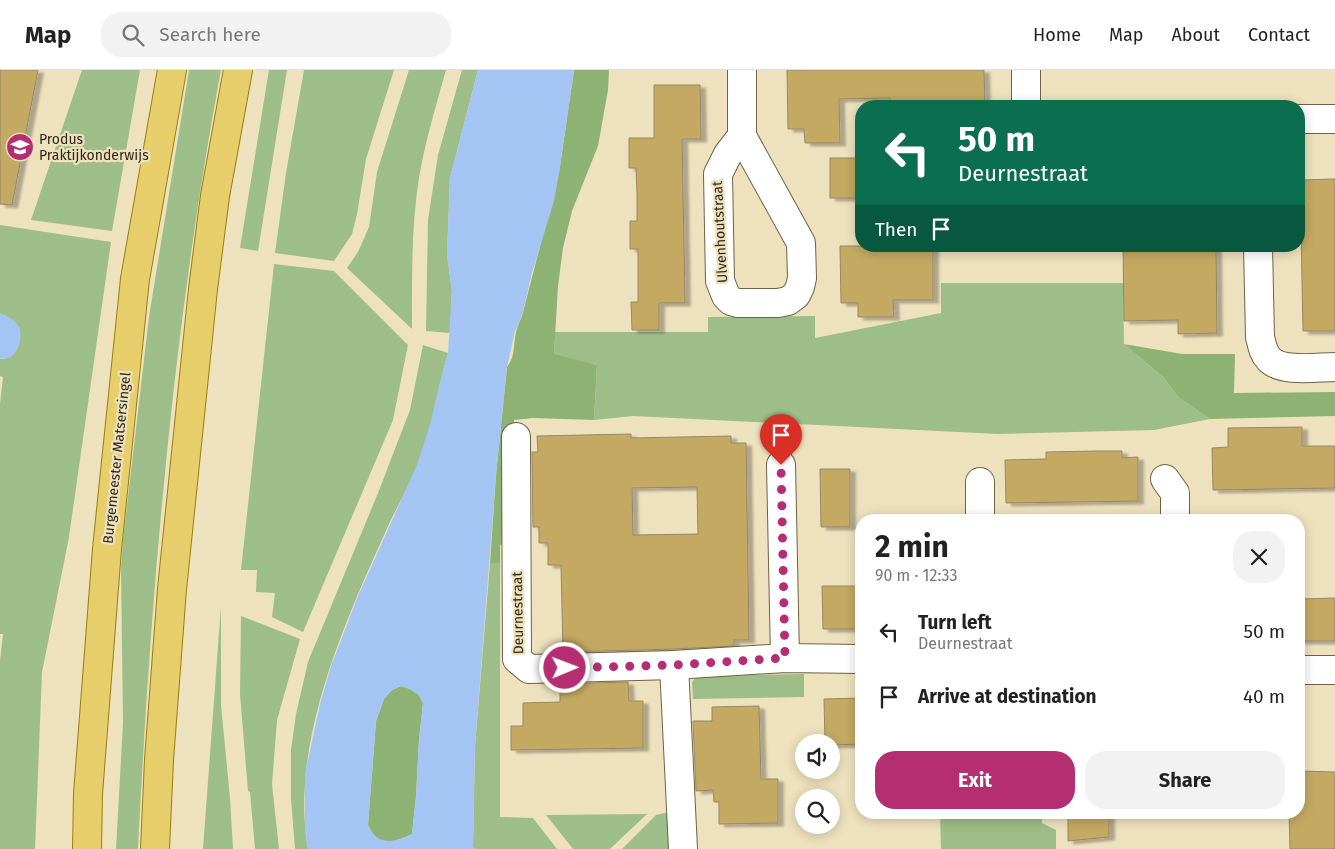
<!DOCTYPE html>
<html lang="en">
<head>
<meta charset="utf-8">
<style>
	:root { --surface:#fff; --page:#f2f2f2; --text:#222; --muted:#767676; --line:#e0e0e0; --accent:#b42e71 }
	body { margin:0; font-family:"Fira Sans",sans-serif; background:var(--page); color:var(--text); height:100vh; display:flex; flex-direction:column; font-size:19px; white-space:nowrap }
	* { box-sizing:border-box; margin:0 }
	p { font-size:16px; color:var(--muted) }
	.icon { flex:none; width:28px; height:28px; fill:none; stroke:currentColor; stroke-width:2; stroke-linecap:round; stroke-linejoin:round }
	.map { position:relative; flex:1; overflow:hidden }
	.drawer { position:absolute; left:855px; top:444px; width:450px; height:305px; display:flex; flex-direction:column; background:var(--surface); border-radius:20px; box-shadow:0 2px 12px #0003 }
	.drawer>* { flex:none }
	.guide { position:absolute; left:855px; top:30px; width:450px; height:152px; border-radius:20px; box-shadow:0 2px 12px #0003; background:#0b6e4f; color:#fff; overflow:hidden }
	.fabs { position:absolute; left:795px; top:664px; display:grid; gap:10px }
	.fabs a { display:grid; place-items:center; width:45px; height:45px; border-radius:50%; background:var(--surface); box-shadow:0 2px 12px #0003; font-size:25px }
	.pin { position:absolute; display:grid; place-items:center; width:42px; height:42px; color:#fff; margin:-51px -21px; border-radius:50% 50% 50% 0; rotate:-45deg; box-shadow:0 0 5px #0007 }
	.pin .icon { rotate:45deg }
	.me { position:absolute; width:55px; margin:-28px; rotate:89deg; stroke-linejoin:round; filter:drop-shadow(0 0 4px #0008) }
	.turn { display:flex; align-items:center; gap:18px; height:105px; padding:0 20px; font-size:22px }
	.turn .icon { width:65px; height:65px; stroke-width:2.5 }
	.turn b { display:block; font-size:35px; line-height:42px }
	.then { display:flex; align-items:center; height:48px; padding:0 20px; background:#0003; gap:10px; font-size:19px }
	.round { display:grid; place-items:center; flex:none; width:52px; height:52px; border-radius:20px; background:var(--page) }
	.headline { display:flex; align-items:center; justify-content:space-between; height:85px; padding:0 20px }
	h1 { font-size:30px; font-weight:700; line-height:38px }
	.action { display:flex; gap:10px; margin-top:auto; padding:10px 20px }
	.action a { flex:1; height:58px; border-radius:20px; background:var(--accent); color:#fff; font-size:20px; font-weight:700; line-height:58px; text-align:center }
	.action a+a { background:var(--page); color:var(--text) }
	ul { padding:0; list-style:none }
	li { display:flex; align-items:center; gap:15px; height:65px; padding:0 20px }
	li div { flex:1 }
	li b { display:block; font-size:19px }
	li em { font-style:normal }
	header { display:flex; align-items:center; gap:30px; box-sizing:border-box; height:70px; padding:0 25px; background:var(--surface); border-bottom:1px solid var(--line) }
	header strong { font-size:24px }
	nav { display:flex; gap:28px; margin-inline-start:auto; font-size:18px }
	.search { width:350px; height:45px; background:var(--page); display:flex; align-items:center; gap:12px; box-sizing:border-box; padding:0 18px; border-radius:20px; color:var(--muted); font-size:19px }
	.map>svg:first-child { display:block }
	.green { fill:#9dbe88 }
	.forest { fill:#8db374 }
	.water { fill:#a4c4f4; fill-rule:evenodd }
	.building { fill:#c4a962; stroke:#948867; fill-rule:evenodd; filter:url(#shadow) }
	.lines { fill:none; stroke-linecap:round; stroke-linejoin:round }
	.minor-casing { stroke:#6e6242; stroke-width:30 }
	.major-casing { stroke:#9a7e0d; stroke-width:30 }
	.minor { stroke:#fff; stroke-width:28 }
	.major { stroke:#e6ce6a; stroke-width:28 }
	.route { stroke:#b42e71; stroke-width:9; stroke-dasharray:0 16.2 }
	.labels { text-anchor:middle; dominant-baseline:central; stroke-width:4.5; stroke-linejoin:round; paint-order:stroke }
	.poi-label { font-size:14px; fill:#2c2719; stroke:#eee1bd; text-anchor:start }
	.street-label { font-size:14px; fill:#2c2719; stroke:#eee1bd }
</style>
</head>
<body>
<header>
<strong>Map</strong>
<div class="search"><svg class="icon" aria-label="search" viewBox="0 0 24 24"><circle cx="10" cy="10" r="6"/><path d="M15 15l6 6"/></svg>Search here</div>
<nav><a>Home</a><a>Map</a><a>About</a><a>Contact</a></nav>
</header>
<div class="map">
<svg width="1335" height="779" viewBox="0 0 1335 779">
	<defs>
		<filter id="shadow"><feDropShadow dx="5.5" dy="3" stdDeviation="1" flood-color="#0004"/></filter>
	</defs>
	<rect width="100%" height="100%" fill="#eee1bd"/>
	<!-- green -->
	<g class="green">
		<path d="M82,0h58l-28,161 -81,-11z"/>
		<path d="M189,0h32c-48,257 -70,519 -83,779h-22l7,-126 -2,-156 2,-27 26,-223z"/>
		<path d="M269,0h18l-29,181 -18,-3z"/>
		<path d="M304,0h90l-28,89 -9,55 -5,20 -18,27 -59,-8 11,-80z"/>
		<path d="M409,0h37c-10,36 -21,72 -27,108 -8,50 -7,101 -7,151l-65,-61 11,-16 11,-25 8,-55z"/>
		<path d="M462,0h16l-28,108 -3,77 5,35 -2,43 -24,-2 2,-111 10,-65z"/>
		<path d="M0,155l111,17 -42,295 -27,135 -7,177h-35v-188l3,-27h-3v-230l3,-27 -3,-1v-17c14,-1 16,-6 20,-19l-20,-27z"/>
		<path d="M274,194l60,7 74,74 -15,75 -90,212 -31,-15 3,-24 -19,-1 1,-22h-16z"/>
		<path d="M941,213h182l1,61 40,34 14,19 32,22 -56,11 -156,4 -365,-18 -39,4 3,-55 -43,-10 1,-23h153v-15l107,-1v22l126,-25z"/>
		<path d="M423,275l25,8c-11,38 -16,77 -31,113 -8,20 -19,39 -28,58 -43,95 -100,219 -81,325h-13l-4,-50v-49l5,-36 12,-52 70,-169 32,-83z"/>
		<path d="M490,493h10v254l33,1 24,31h-82l-2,-2 2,-101z"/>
		<path d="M221,536v99l9,93 3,51h-30z"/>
		<path d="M241,546l59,23 -23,81 -5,64 7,65h-24l-5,-57 -2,-1 -8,-97z"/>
		<path d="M804,604v23l-111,2 -1,-16 2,-4 10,-3z"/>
		<path d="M669,742v37h-47l34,-34z"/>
		<path d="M940,743h102v10l14,7v19h-115z"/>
		<path d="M647,744l-37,35h-37l-27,-34z"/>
	</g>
	<!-- forest -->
	<g class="forest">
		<path d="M574,0h35l-1,20 -10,56 -26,65 -9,37 -5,38 -4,68 43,11 -3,55 -61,-2 -19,2 1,119 -15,6v18h-10l6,-88 11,-108c9,-12 6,-22 9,-35 1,-5 4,-11 6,-16l37,-143z"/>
		<path d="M1124,274l58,10h53l-1,39 101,-1v24l-125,3 -32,-22 -14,-19z"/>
		<path d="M401,616l9,3 9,6 4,8 -4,37 -3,57 -4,37c-17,9 -36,13 -44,-9l8,-104 8,-22 8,-9z"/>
	</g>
	<!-- water -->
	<g class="water">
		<path d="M478,0h96l-15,103 -5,28 -22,72 -10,43 -7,15 -8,36 -11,108 -21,271 -2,101 2,2h-167l-3,-21v-54l15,-70 11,-38 27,-70 59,-131 14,-44 8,-35 9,-33 4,-63 -5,-35 3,-77zM401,616l9,3 9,6 4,8 -4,37 -3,57 -4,37c-17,9 -36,12 -44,-9l8,-104 8,-22 8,-9z"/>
		<path d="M0,243c7,3 15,6 19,14 4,9 0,28 -11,31 -3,1 -5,0 -8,1z"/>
	</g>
	<!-- building -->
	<g class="building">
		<path d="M0,0h38l-26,135 -12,-1z"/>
		<path d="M787,0h197l1,36h-95v-8l-51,1 1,44h-35l-1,-14h-16z"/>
		<path d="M654,15h46l1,54h-19l3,164h-26v27h-27l-1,-28h7v-53h-8v-28h7v-27l-1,-26h-7v-30h25z"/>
		<rect x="830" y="88" width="31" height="40"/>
		<path d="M1335,109v152h-32l-3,-151z"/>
		<path d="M840,176h93v54h-40l1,17h-36v-14h-17z"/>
		<path d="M1123,176h93l1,87 -39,1v-14l-54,1z"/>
		<path d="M1302,357v19h33v42l-122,2 -1,-42 16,-1v-19z"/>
		<path d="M631,364v4l100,-2v7h15l3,197h-15v6l-61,3 -110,3 -2,-87h-13v-22h-9v-16h-6l-1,-75h6l-1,-16zM697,417l1,47 -65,1 -1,-47z"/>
		<path d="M1096,381h26v7l16,-1v44l-132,2 -1,-43 41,-1v-7z"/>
		<path d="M820,399h30v58h-29z"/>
		<path d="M822,516h39v43h-38z"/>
		<path d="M1335,528v43h-36v-42z"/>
		<path d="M628,612l1,19h14v47l-132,2v-24h12v-23l37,-1v-18z"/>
		<path d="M861,628v46l-30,1v-3h-6l-1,-43z"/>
		<path d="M759,636l2,73h17v44l-59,1v-22h-5l-1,-12 -17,1 -3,-70h19v-14z"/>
		<path d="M1299,701l36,1v77h-45l-1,-37h10z"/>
		<path d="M1068,742h41v25l-41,4z"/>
	</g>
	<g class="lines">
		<!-- minor casing -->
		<g class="minor-casing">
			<g id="minor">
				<path d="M742,0v66l59,107 1,35 -2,9 -4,8 -8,6 -10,2h-40l-7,-2 -5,-5 -6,-15 -2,-107 10,-20 14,-18"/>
				<path d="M1026,0v36"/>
				<path d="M1299,49h36"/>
				<path d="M1258,176l2,91c2,8 3,16 9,22 13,14 48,8 66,8"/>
				<path d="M516,367l1,222 12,10 145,-4 111,-7 76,1"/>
				<path d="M781,395l4,193"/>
				<path d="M1165,409l10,14v27"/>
				<path d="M980,412v38"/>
				<path d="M674,595l9,184"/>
				<path d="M1299,600h36"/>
			</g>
		</g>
		<!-- major casing -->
		<g class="major-casing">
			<g id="major">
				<path d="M87,779l1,-55 19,-245 28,-270 37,-209"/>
				<path d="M155,779l4,-89 13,-171 31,-300 12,-93 23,-126"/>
			</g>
		</g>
		<!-- minor -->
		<use href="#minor" class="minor"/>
		<!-- major -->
		<use href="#major" class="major"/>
	</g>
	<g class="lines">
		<!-- route -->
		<path class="route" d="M565,598l109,-3 111,-7 -4,-193"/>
	</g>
	<!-- icons -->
	<defs>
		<g id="school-disc" transform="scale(1.4375)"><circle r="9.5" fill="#b42e71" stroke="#eee1bd"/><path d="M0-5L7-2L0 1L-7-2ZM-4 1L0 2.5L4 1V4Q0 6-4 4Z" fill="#fff"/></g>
	</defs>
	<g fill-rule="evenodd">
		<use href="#school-disc" x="20" y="77"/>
	</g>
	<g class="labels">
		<!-- poi labels -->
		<g class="poi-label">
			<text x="39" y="69">Produs<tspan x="39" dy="16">Praktijkonderwijs</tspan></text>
		</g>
		<!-- street labels -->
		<g class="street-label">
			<text transform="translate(720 162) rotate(-93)">Ulvenhoutstraat</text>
			<text transform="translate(117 388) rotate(-84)">Burgemeester Matsersingel</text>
			<text transform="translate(518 543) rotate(-91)">Deurnestraat</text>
		</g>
	</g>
</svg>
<div class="fabs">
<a><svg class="icon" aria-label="sound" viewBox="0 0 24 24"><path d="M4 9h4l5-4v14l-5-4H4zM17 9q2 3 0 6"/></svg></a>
<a><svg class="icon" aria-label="search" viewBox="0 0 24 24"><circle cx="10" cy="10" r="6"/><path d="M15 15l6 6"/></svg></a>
</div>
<div class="pin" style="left:781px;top:395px;background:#d93025"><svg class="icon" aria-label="arrive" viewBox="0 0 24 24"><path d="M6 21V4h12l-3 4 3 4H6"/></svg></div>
<svg class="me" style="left:565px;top:598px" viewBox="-20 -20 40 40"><circle r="17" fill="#b42e71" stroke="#fff" stroke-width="3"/><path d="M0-11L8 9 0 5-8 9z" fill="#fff"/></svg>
<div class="guide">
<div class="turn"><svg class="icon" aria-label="left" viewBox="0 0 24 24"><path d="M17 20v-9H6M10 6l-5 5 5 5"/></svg><div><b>50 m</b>Deurnestraat</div></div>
<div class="then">Then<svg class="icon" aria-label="arrive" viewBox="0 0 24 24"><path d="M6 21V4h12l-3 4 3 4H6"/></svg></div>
</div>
<section class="drawer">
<div class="headline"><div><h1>2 min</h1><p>90 m · 12:33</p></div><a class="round"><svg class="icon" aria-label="close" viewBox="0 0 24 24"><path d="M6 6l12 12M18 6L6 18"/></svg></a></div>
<ul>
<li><svg class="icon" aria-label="left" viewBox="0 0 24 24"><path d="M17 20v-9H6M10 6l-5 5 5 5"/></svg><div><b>Turn left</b><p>Deurnestraat</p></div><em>50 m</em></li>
<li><svg class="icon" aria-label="arrive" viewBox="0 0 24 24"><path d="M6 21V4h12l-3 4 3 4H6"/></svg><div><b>Arrive at destination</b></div><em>40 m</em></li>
</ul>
<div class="action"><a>Exit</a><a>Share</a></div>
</section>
</div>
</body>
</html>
